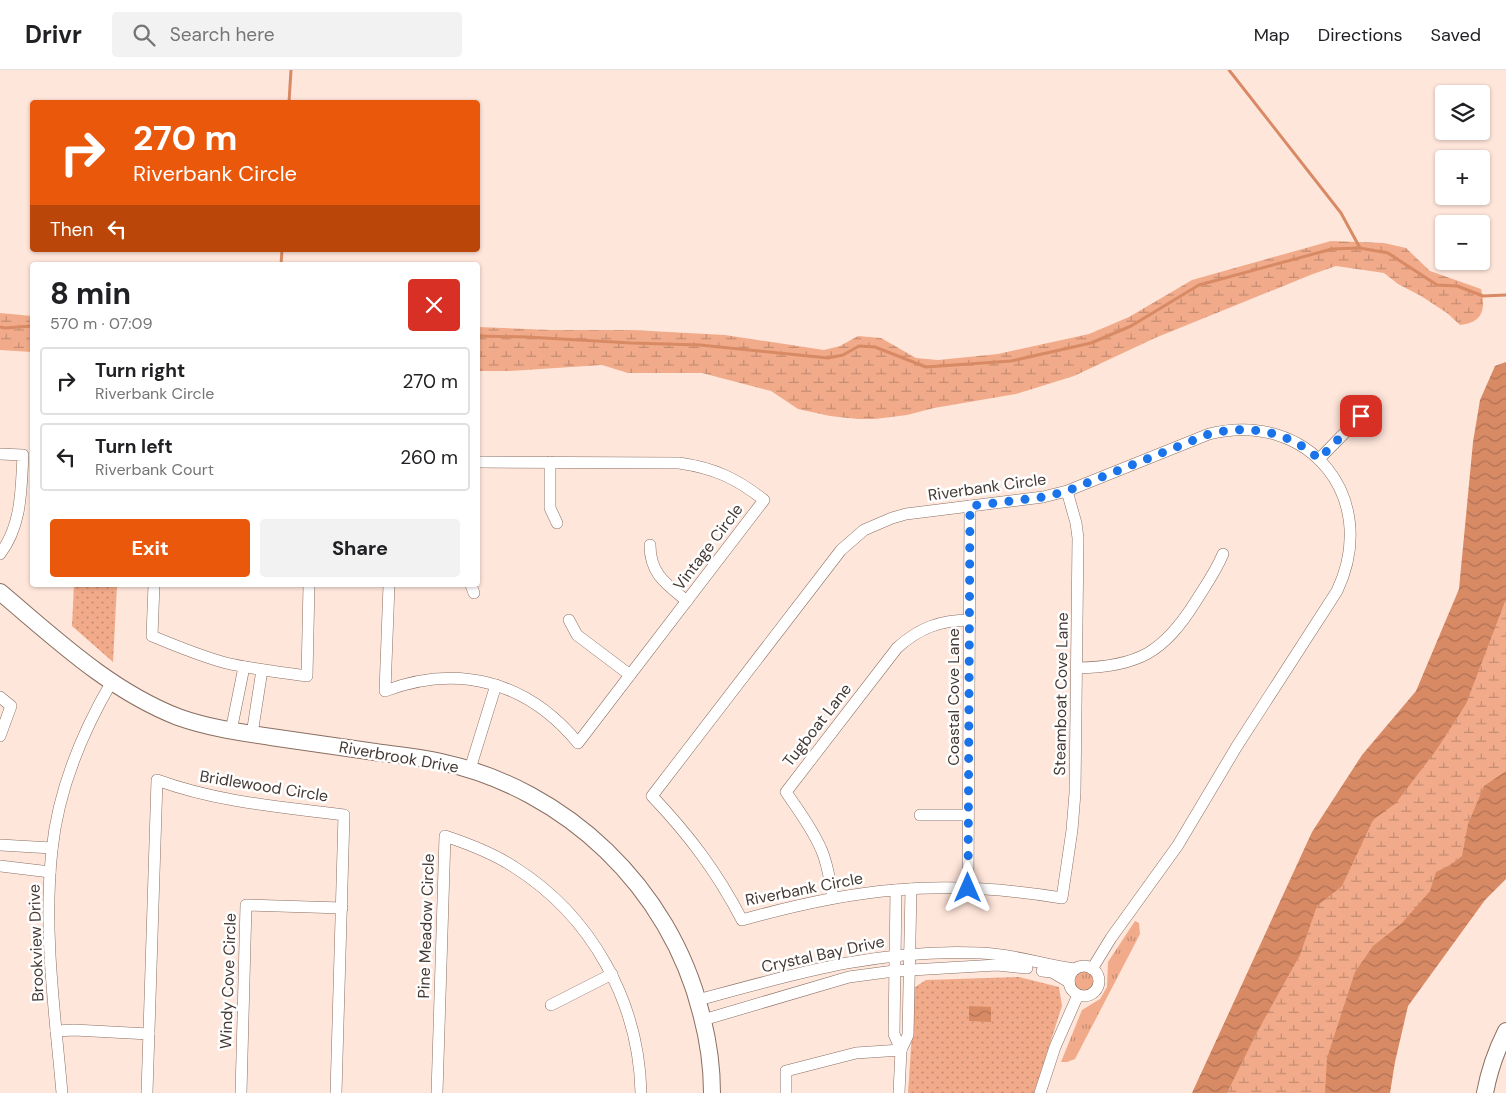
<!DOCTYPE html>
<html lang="en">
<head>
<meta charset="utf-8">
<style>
	:root { --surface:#fff; --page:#f2f2f2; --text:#202124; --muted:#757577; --line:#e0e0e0; --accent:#ea580c }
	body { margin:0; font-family:"DM Sans",sans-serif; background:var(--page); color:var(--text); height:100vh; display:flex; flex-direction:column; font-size:19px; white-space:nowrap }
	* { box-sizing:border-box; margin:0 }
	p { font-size:16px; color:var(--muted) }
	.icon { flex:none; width:28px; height:28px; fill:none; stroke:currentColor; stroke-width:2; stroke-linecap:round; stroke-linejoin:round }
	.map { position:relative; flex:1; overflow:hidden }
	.details { position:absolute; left:30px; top:192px; width:450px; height:325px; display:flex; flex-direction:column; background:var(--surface); border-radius:5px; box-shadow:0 1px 4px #0004 }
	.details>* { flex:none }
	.banner { position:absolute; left:30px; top:30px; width:450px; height:152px; border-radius:5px; box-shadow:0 1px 4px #0004; background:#ea580c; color:#fff; overflow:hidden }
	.controls { position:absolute; left:1435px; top:15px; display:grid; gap:10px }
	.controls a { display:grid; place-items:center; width:55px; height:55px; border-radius:5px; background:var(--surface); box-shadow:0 1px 4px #0004; font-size:25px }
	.pin { position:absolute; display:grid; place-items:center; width:42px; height:42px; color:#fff; margin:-21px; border-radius:10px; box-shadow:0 2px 8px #0006 }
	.me { position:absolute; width:55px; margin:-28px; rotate:0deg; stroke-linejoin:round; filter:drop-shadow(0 0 4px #0008) }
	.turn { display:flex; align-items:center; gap:18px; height:105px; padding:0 20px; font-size:22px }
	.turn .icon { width:65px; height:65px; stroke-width:2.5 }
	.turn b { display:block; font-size:35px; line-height:42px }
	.then { display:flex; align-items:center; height:48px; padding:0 20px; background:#0003; gap:10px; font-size:19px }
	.round { display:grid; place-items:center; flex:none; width:52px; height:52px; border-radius:5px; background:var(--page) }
	.head { display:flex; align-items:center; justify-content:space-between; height:85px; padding:0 20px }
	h1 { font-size:30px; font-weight:700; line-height:38px }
	.button { display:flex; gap:10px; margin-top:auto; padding:10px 20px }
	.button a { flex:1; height:58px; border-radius:5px; background:var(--accent); color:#fff; font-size:20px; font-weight:700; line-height:58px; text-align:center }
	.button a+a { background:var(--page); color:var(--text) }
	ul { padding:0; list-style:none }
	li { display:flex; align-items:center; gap:15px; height:68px; margin:0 10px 8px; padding:0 10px; border:2px solid var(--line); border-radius:5px }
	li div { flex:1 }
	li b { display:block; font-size:19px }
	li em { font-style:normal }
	header { display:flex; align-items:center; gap:30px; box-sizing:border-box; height:70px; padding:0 25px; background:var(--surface); border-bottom:1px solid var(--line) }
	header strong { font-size:24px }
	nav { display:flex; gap:28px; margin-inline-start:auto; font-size:18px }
	.search { width:350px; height:45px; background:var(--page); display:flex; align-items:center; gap:12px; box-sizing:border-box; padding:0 18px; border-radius:5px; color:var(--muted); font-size:19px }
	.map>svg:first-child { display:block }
	.grass { fill:url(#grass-tufts) }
	.wetland { fill:url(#wetland-marsh) }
	.park { fill:url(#park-dots) }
	.water { fill:url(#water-waves) }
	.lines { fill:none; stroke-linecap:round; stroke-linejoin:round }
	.stream { stroke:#d88a65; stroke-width:3 }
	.street-casing { stroke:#896f62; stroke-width:12 }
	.secondary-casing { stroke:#896f62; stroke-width:18 }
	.street { stroke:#fff; stroke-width:11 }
	.secondary { stroke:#fff; stroke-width:16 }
	.route { stroke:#1a73e8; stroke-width:9; stroke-dasharray:0 16.2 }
	.labels { text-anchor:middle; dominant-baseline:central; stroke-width:5; stroke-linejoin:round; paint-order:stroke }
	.street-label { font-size:16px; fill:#453934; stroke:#fff }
</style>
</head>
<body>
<header>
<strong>Drivr</strong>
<div class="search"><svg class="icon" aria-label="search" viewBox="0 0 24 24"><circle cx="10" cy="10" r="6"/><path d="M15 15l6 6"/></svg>Search here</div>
<nav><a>Map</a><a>Directions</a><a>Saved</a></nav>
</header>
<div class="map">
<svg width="1506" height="1023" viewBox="0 0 1506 1023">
	<defs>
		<pattern id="grass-tufts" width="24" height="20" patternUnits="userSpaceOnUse" patternTransform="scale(1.25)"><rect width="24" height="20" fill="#f1ab8a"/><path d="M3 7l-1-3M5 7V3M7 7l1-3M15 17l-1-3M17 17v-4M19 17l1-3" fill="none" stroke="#c58c72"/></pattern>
		<pattern id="wetland-marsh" width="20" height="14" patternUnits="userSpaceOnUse" patternTransform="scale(1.25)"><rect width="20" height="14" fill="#f1ab8a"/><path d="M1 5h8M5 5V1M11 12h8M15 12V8" fill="none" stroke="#c58c72"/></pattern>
		<pattern id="park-dots" width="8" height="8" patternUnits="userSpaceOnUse" patternTransform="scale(1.25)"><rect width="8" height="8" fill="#f1ab8a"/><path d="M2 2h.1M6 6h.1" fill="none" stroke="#c58c72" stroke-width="1.8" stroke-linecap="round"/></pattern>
		<pattern id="water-waves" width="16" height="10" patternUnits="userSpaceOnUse" patternTransform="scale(1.25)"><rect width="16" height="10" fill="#d88a65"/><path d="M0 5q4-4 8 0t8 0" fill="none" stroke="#b17254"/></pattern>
	</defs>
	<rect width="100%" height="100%" fill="#ffe6db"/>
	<!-- grass -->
	<g class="grass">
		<path d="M1135,851l4,2 1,11 -65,125 -8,3h-6l21,-52 18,-11 7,-12 1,-25z"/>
		<circle cx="1084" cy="912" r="12"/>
	</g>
	<!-- wetland -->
	<g class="wetland">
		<path d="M1331,171l53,2 22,5 24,23 51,18c5,20 2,34 -21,36l-13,-12 -26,-17 -23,-12 -14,-11 -48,-7 -23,8 -158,64 -81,38 -58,18 -82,14 -27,7 -32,4h-17l-28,-3 -32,-7 -27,-18 -69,-18h-74l-26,-8 -92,6h-32v-44l73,3h81l93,5 99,15 16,-4 18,-10 23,2 35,20 22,2 60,-6 91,-20 40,-17 63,-37z"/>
		<path d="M0,243l32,3v36l-32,-2z"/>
		<path d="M1506,462v285l-161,276h-122l67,-147z"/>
	</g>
	<!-- park -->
	<g class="park">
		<path d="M74,515h43l-4,77 -41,-36z"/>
		<path d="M1019,907l40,10 3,19 -28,87h-126l7,-106 11,-7z"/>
	</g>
	<!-- water -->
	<g class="water">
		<path d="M1506,292v237l-40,105 -29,45 -41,54 -23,17 -31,66 -25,20 -17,49 -44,79 -29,59h-35l120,-261 50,-77 54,-64 43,-102 14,-147 7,-42 15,-34z"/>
		<path d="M1506,701v108l-21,21 -77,106 -13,56 -5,31h-65l2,-35 28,-86 18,-26 29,-23 28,-32 6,-19 16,-8 10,-8 6,-32 16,-38z"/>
		<path d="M969,936l22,1v15l-22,-1z"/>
	</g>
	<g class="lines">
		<!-- stream -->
		<g class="stream">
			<path d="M1229,0l112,143 19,35"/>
			<path d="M289,32l2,-32"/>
			<path d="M281,195l1,-15"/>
			<path d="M0,257l5,1 27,-2"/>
			<path d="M478,266l49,1 104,6 69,2 128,13 15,-3 16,-9 16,1 51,20 85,-6 80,-18 40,-17 68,-41 133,-36 28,-1 28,5 49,32 20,1 26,10 23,-1"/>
		</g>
		<!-- street casing -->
		<g class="street-casing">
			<g id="street">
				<path d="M0,384l23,1c-2,35 -1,70 -23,99"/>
				<path d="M1319,389l53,-54"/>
				<path d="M550,392v46l7,15"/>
				<path d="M1067,421l9,32 2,15 -3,255 -3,37 -10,68c-55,-9 -111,-13 -167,-8 -52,4 -103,16 -153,30 -25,-48 -53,-85 -90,-124l189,-246 23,-20 28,-12 14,-4 137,-17 24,-6 142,-57c100,-25 172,64 128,157l-100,155 -59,99 -67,93 -19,31"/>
				<path d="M650,475c0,29 16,39 37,56"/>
				<path d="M154,515l-2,51c24,10 48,20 74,27 26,6 53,9 81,13l2,-91"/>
				<path d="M389,515l-4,106c74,-28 143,-9 193,52l186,-243c-28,-22 -50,-32 -85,-37l-201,-1"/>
				<path d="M471,515l3,8"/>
				<path d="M569,550l8,15 53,40"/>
				<path d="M1077,598c62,-1 87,-16 119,-67 10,-16 20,-30 27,-47"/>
				<path d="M0,627l11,9 -11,30"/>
				<path d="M231,661l13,-64"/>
				<path d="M252,664l10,-64"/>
				<path d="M470,699l26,-84"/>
				<path d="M920,745h48"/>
				<path d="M0,775l52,3"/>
				<path d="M0,796l50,6"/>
				<path d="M968,818l2,-382"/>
				<path d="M896,820l-2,144 7,16"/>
				<path d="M833,828c-3,-16 -5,-34 -12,-49 -9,-21 -23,-39 -35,-57l111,-144c22,-20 43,-28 73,-28"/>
				<circle cx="1084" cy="911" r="15"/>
				<path d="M1042,901l10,1 17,10"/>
				<path d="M698,930c96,-26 182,-52 283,-47 32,1 63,12 94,16"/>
				<path d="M551,935l61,-31"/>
				<path d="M703,950l146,-43 45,-6 103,-6 30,3"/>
				<path d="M56,961l18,-1 75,4"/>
				<path d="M62,1023c-7,-80 -19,-162 -10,-243 6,-59 30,-117 59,-167"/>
				<path d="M147,1023l10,-313c60,22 124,27 187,35l-8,278"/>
				<path d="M241,1023l5,-188 96,3"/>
				<path d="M437,1023l8,-257c24,8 48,17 69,31 78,49 125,135 127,226"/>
				<path d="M786,1023v-22l70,-18 45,-3"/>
				<path d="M899,1023l2,-43 7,-15 3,-146"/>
				<path d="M1040,1023l15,-46 23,-52"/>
			</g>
		</g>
		<!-- secondary casing -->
		<g class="secondary-casing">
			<g id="secondary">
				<path d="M0,522c56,47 109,98 178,125 31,11 61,15 93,20 35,5 69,10 104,15 22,3 44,5 66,10 125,27 229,126 260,251 7,26 11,53 11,80"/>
				<path d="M1485,1023c4,-22 11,-42 21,-62"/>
			</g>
		</g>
		<!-- street -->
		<use href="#street" class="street"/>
		<!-- secondary -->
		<use href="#secondary" class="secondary"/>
	</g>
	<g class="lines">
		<!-- route -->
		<path class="route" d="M968,818l2,-382 74,-9 23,-6 142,-57c40,-10 79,-3 110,25l42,-43"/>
	</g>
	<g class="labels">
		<!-- street labels -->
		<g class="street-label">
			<text transform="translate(987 417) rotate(-8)">Riverbank Circle</text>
			<text transform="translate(708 477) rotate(-53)">Vintage Circle</text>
			<text transform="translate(1061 624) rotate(-89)">Steamboat Cove Lane</text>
			<text transform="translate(953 627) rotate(-90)">Coastal Cove Lane</text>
			<text transform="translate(817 655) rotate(-52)">Tugboat Lane</text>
			<text transform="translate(399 687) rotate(10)">Riverbrook Drive</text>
			<text transform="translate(264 716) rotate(9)">Bridlewood Circle</text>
			<text transform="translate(804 819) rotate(-11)">Riverbank Circle</text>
			<text transform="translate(426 856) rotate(-88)">Pine Meadow Circle</text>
			<text transform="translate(36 873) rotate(-92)">Brookview Drive</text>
			<text transform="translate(823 884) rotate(-12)">Crystal Bay Drive</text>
			<text transform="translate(228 911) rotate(-88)">Windy Cove Circle</text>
		</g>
	</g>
</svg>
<div class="controls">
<a><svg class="icon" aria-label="layers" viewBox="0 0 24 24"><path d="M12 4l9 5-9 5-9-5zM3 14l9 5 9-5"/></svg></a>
<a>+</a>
<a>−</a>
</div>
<div class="pin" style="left:1361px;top:346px;background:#d93025"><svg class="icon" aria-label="arrive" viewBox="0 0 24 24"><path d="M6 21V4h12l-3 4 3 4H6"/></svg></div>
<svg class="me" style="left:968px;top:818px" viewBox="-20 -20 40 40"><path d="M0-17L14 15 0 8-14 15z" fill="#1a73e8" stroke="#fff" stroke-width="4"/></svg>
<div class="banner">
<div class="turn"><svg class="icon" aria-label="right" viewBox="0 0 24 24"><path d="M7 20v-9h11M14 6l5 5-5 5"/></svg><div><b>270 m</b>Riverbank Circle</div></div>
<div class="then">Then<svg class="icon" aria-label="left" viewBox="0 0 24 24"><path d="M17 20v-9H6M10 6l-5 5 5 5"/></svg></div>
</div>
<section class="details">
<div class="head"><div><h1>8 min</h1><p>570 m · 07:09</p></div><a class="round" style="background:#d93025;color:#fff"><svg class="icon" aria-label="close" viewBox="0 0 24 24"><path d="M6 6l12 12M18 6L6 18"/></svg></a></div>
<ul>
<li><svg class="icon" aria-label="right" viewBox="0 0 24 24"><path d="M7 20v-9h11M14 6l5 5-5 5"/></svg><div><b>Turn right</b><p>Riverbank Circle</p></div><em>270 m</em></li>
<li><svg class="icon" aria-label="left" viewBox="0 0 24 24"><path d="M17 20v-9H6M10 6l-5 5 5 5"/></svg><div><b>Turn left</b><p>Riverbank Court</p></div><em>260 m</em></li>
</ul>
<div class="button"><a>Exit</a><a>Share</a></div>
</section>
</div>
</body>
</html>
